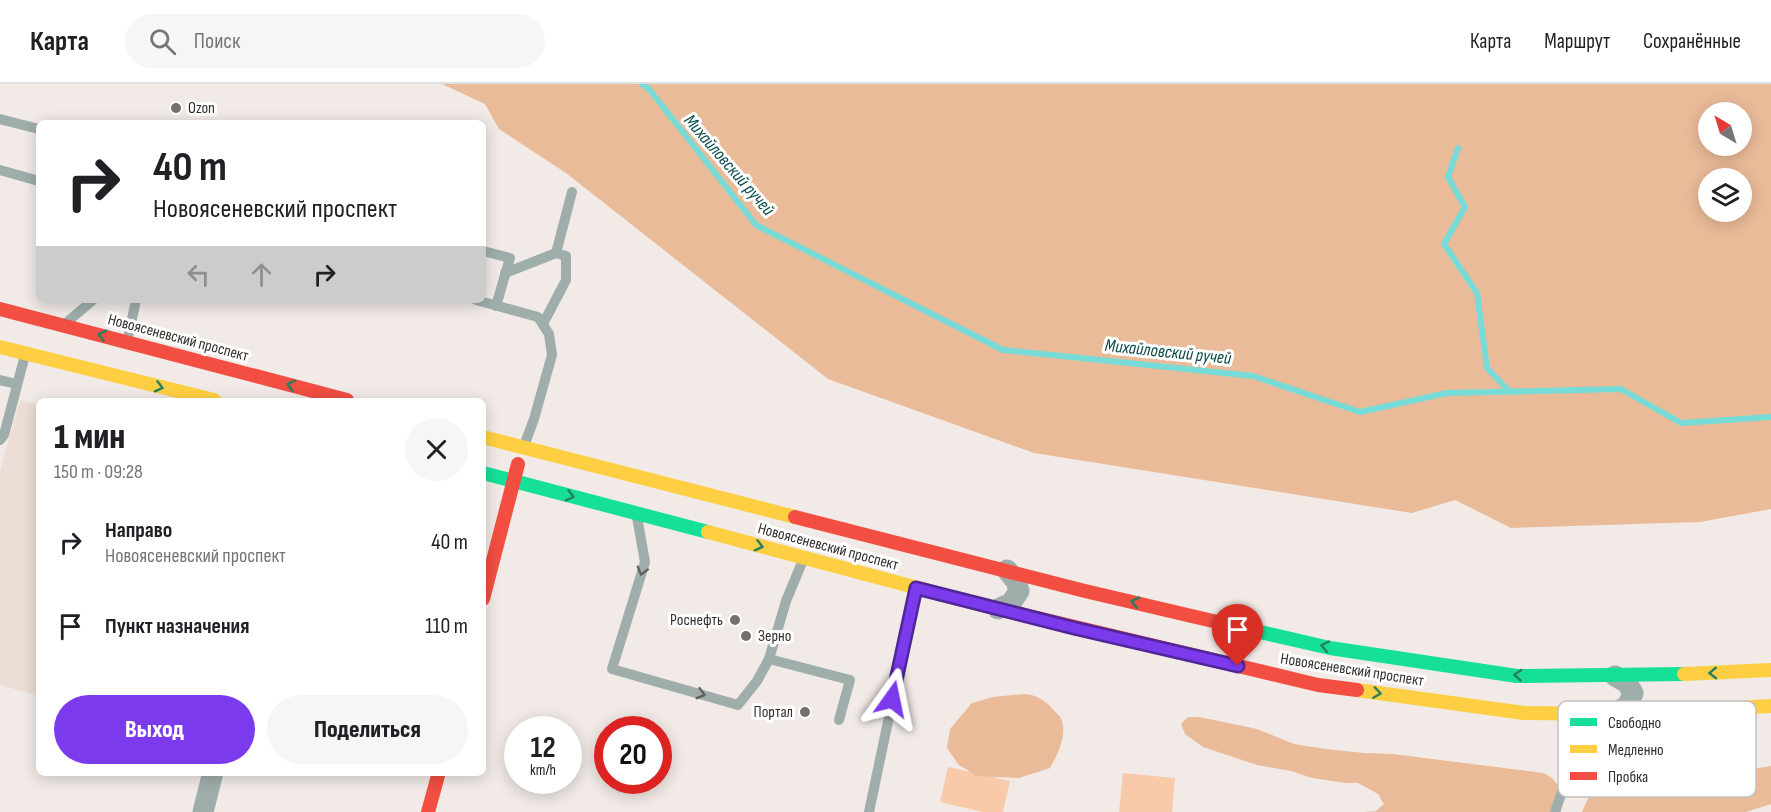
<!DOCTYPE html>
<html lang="ru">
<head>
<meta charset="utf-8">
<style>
	:root { --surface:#fff; --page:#f6f6f6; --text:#202124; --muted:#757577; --line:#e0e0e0; --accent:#7c3aed }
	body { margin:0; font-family:"Sofia Sans Condensed",sans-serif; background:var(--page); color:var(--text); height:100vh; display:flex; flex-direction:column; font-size:22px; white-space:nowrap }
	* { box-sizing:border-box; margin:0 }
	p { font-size:20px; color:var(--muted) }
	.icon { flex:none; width:33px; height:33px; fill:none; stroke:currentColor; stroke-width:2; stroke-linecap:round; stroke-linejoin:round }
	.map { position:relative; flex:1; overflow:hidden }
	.drawer { position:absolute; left:36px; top:314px; width:450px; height:378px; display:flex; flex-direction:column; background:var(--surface); border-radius:9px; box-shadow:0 3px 15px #0003 }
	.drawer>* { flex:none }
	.hud { position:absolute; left:36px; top:36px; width:450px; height:183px; border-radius:9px; box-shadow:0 3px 15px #0003; background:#fff; color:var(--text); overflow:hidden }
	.needle { width:39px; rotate:322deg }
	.fabs { position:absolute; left:1698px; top:18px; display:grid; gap:12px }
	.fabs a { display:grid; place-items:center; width:54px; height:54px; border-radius:50%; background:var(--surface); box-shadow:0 3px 15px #0003; font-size:30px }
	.speed { position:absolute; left:504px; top:632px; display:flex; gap:12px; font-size:30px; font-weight:700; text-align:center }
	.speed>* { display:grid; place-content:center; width:78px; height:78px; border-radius:50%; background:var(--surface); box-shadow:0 3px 15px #0003; line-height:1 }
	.speed small { font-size:15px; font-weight:400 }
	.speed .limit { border:9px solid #d22; background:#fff; color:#111 }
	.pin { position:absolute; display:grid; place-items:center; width:51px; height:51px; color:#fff; margin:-62px -26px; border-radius:50% 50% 50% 0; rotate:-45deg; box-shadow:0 0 6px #0007 }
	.pin .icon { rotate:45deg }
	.me { position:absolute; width:66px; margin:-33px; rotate:12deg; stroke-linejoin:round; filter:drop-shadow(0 0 4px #0008) }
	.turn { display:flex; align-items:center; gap:21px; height:126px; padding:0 18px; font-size:27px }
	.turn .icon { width:78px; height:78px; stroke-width:2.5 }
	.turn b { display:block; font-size:42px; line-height:51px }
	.lanes { display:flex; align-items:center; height:57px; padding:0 18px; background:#0003; justify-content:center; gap:30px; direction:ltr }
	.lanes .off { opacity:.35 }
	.round { display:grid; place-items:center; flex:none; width:63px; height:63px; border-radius:32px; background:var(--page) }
	.head { display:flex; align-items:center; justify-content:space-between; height:102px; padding:0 18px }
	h1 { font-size:36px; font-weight:800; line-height:45px }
	.primary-button { display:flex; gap:12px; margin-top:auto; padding:12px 18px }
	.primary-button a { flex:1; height:69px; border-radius:36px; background:var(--accent); color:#fff; font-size:24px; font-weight:800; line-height:69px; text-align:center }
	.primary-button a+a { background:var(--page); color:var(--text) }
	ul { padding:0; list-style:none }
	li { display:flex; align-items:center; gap:18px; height:84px; padding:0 18px }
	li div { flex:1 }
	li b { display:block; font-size:22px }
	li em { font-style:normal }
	header { display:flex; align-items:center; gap:36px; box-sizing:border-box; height:84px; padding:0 30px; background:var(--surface); border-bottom:2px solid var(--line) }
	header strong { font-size:28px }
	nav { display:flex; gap:33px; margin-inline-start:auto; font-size:21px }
	.search { width:420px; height:54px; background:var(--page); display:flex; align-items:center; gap:15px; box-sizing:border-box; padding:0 21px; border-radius:33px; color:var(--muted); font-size:22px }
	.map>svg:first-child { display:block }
	.built { fill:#ecded6 }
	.green { fill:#f8caaa }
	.forest { fill:#eabb99; fill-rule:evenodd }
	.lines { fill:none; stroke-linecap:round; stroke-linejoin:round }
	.stream { stroke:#77dcd7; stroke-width:6 }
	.lane { stroke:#9fadab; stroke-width:10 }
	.street { stroke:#9fadab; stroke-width:21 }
	.fast { stroke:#16e098; stroke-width:14 }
	.slow { stroke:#ffcf43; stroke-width:14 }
	.jam { stroke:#f24e42; stroke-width:14 }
	.oneway { stroke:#267f5d }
	.oneway2 { stroke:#5e615f }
	.route-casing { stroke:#51269a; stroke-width:15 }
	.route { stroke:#7c3aed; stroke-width:10 }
	.poi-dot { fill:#76706d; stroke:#fff; stroke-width:2 }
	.labels { text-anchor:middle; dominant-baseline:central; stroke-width:6; stroke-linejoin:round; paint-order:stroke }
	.poi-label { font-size:16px; fill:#332f2c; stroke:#fff; text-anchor:start }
	.street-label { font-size:16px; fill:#332f2c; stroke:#fff }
	.water-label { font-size:18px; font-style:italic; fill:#084a48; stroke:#fff }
	.key { fill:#fff; stroke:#c2c1c0; stroke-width:1.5 }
	.key-label { font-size:16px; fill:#332f2c }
</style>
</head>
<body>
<header>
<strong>Карта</strong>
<div class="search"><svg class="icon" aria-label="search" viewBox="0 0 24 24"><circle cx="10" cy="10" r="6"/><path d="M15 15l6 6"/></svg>Поиск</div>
<nav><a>Карта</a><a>Маршрут</a><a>Сохранённые</a></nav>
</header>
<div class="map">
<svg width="1771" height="728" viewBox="0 0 1771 728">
	<rect width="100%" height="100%" fill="#f1eae6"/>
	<!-- built -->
	<path class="built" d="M20,316l19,5v291l-39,-11v-214z"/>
	<!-- green -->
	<g class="green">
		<path d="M948,683l62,14 -7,31h-20l-43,-10z"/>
		<path d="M1123,689l52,5 -3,34h-53z"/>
	</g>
	<!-- forest -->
	<g class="forest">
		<path d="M442,0h1329v425l-71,13 -189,6 -56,-28 -43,13 -378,-60 -206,-74 -262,-206 -67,-44 -14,-25zM1708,28h34v34h-34zM1708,94h34v34h-34z"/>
		<path d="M1024,610c10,0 19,5 26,12 3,4 11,10 12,15 5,15 -5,35 -12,47l-31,10 -42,-2 -18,-11 -12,-17 3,-19 22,-26 21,-6z"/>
		<path d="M1188,633h11l39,8 19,4 37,15 31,5 39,4 29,1 150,19c21,9 18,23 7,39h-186l12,-1 8,-7 -6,-10 -20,-11h-12l-34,-5 -21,-7 -34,-6 -54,-18 -18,-13 -4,-10z"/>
		<path d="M1771,682v38l-25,8h-164c6,-13 12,-30 25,-37 31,-16 69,-3 100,-2 20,0 45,-4 64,-7z"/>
	</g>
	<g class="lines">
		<!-- stream -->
		<g class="stream">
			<path d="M642,0l7,5 107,136 247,125 250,26 107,36 87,-19 174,-4 60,34 90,-6"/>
			<path d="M1458,64l-10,29 17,30 -21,37 33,49 10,75 23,24"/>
		</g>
		<!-- lane -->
		<g class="lane">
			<path d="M0,35l39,10"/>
			<path d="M0,86l39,11"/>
			<path d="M483,167l27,7 -14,48"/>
			<path d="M556,169l16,-61"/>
			<path d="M505,189l51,-20 10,3v24l-23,44"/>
			<path d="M476,216l62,17 11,17 3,21 -18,64 -10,27"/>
			<path d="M66,239l27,-23"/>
			<path d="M127,258l9,-42"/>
			<path d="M0,296l17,4"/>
			<path d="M0,356l4,-5 21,-80"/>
			<path d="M637,433l8,45 -33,107 126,36 19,-24 12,-22 17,-58 17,-41"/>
			<path d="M769,575l81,21 -11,40"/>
			<path d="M869,728l47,-224"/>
			<path d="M1555,728l11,-32 19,-15 -1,-50"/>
		</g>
		<!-- street -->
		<g class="street">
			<path d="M998,525l13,-6 8,-12 -3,-10 -9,-11"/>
			<path d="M1615,592l12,7 6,10 -5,12 -13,9"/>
			<path d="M203,728l10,-40"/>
		</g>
		<!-- fast -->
		<g class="fast">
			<path d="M483,389l225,59"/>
			<path d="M1247,545l83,19 187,28 167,-2"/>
		</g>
		<!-- slow -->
		<g class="slow">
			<path d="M0,263l214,53"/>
			<path d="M483,353l312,80"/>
			<path d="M708,448l270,72"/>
			<path d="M1684,590l87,-4"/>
			<path d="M1357,606l167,23 91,1 156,-8"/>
		</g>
		<!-- jam -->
		<g class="jam">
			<path d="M0,225l347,91"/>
			<path d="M795,433l290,74 162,38"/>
			<path d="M483,515l35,-135"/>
			<path d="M978,520l340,81 39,5"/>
			<path d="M428,728l11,-40"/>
		</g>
	</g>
	<!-- one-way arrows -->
	<defs><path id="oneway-chevron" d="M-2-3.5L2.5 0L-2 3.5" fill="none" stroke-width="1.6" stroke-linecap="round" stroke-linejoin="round" transform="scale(1.5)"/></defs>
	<g class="oneway">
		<use href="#oneway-chevron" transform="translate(102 251) rotate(-165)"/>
		<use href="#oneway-chevron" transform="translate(291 301) rotate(-165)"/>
		<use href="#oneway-chevron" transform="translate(159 303) rotate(14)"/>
		<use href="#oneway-chevron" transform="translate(570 412) rotate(15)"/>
		<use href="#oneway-chevron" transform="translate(759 462) rotate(15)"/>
		<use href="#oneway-chevron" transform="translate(1135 518) rotate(-167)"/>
		<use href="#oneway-chevron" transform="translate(1325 562) rotate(-168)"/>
		<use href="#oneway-chevron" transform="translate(1713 589) rotate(179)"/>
		<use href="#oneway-chevron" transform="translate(1518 591) rotate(-176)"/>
		<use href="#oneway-chevron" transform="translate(1377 609) rotate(8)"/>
	</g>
	<g class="oneway2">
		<use href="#oneway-chevron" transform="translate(642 487) rotate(106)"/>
		<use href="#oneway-chevron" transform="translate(701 610) rotate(16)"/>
	</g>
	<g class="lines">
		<!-- route casing -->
		<g class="route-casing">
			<path id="route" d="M892,615l24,-111 158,40 164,38"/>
		</g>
		<!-- route -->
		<use href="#route" class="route"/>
	</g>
	<!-- markers -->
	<g class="poi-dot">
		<circle cx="176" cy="24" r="6"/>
		<circle cx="735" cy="536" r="6"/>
		<circle cx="746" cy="552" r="6"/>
		<circle cx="805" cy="628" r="6"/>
	</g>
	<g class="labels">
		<!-- poi labels -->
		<g class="poi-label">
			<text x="188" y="24">Ozon</text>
			<text x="723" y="536" text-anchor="end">Роснефть</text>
			<text x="758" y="552">Зерно</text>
			<text x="793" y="628" text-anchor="end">Портал</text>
		</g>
		<!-- street labels -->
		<g class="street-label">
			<text transform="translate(178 254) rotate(15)">Новоясеневский проспект</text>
			<text transform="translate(828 463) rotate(15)">Новоясеневский проспект</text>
			<text transform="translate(1352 586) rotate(9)">Новоясеневский проспект</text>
		</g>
		<!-- water labels -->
		<g class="water-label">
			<text transform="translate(729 81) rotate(49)">Михайловский ручей</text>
			<text transform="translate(1168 268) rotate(6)">Михайловский ручей</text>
		</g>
	</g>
	<!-- legend -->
	<rect x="1558" y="617" width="198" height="96" rx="9" class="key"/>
	<rect x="1570" y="634" width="27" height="8" fill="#16e098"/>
	<rect x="1570" y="661" width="27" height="8" fill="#ffcf43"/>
	<rect x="1570" y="688" width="27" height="8" fill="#f24e42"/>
	<g class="key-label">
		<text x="1608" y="644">Свободно</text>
		<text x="1608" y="671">Медленно</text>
		<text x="1608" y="698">Пробка</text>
	</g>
</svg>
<div class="fabs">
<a><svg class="needle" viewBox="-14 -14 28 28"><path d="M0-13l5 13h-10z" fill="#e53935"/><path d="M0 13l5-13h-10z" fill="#757577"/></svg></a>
<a><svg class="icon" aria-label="layers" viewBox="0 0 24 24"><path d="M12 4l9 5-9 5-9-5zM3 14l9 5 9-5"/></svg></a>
</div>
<div class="speed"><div>12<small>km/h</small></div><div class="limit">20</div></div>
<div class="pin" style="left:1238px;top:582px;background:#d93025"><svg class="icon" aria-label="arrive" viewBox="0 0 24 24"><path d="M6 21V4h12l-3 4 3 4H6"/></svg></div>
<svg class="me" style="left:892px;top:615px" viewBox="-20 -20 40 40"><path d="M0-17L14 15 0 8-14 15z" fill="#7c3aed" stroke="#fff" stroke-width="4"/></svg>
<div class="hud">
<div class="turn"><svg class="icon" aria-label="right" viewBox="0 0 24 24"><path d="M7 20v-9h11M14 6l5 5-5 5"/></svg><div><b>40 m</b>Новоясеневский проспект</div></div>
<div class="lanes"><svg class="icon off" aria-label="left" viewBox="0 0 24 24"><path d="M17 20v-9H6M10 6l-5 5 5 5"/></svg><svg class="icon off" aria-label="ahead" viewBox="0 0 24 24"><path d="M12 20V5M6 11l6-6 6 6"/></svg><svg class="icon" aria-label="right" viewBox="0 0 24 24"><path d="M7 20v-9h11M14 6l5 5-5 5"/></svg></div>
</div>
<section class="drawer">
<div class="head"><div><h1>1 мин</h1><p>150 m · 09:28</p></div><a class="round"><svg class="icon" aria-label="close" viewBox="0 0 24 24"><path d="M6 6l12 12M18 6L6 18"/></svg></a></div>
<ul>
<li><svg class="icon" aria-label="right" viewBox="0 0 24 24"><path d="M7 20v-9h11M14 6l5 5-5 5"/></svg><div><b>Направо</b><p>Новоясеневский проспект</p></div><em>40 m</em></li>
<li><svg class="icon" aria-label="arrive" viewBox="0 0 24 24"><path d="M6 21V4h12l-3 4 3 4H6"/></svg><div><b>Пункт назначения</b></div><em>110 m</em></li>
</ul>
<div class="primary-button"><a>Выход</a><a>Поделиться</a></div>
</section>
</div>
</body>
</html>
